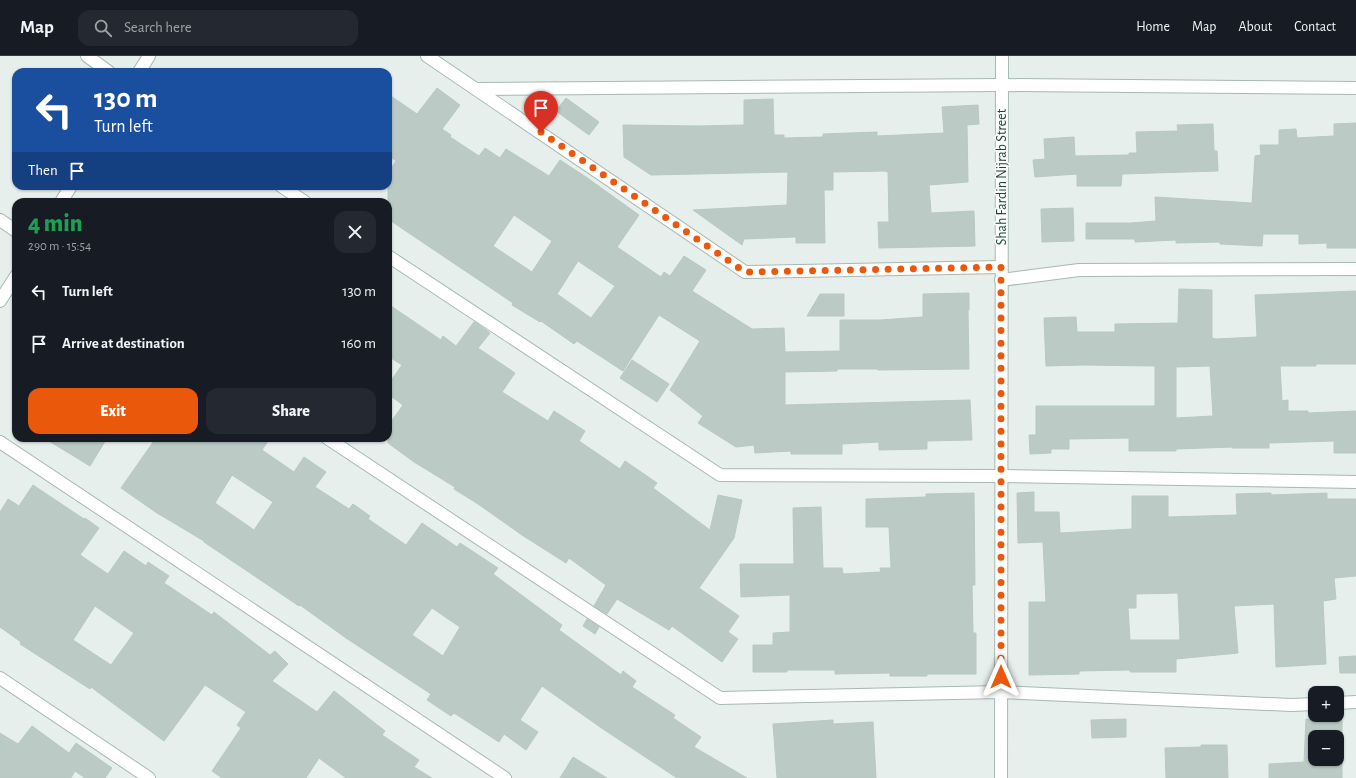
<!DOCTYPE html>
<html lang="en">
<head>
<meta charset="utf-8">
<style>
	:root { --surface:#171b24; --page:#242831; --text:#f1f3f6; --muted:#9ea1a6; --line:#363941; --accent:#ea580c }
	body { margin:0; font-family:"Alegreya Sans",sans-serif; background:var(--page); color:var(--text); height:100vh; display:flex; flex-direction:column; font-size:15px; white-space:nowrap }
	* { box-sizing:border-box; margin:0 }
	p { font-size:13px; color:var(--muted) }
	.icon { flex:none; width:22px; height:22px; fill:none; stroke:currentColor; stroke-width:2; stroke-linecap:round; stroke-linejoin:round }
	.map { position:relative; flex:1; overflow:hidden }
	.drawer { position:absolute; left:12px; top:142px; width:380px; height:244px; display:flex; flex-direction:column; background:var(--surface); border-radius:12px; box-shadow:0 1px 3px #0004 }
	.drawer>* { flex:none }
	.guide { position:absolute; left:12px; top:12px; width:380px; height:122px; border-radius:12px; box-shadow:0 1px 3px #0004; background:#1a4fa0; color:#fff; overflow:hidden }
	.fabs { position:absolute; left:1308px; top:630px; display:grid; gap:8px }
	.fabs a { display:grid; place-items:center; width:36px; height:36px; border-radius:8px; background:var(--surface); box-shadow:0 1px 3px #0004; font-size:20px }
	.pin { position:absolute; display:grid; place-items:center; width:34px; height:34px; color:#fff; margin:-41px -17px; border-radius:50% 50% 50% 0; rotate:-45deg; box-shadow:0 0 4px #0007 }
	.pin .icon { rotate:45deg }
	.me { position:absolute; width:44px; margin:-22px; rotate:0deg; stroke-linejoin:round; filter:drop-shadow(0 0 3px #0008) }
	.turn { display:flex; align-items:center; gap:14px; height:84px; padding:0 16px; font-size:18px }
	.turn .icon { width:52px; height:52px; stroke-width:2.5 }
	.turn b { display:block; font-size:28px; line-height:34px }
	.then { display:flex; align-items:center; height:38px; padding:0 16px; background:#0003; gap:8px; font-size:15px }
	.round { display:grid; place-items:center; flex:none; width:42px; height:42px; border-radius:12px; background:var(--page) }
	.head { display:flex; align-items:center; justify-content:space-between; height:68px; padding:0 16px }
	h1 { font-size:24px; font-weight:800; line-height:30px; color:#1e9e55 }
	.action { display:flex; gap:8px; margin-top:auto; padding:8px 16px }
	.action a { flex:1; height:46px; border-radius:12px; background:var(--accent); color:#fff; font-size:16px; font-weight:800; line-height:46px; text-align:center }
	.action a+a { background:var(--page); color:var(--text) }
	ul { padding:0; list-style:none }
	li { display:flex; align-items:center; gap:12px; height:52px; padding:0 16px }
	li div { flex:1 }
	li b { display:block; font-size:15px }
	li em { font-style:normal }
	header { display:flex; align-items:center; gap:24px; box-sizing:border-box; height:56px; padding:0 20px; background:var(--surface); border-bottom:1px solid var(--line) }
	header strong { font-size:19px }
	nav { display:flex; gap:22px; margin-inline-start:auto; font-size:14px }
	.search { width:280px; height:36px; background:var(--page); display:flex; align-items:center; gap:10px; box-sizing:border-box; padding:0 14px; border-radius:12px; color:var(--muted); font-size:15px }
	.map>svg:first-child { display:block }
	.building { fill:#bbcac4; stroke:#b8c9c2; fill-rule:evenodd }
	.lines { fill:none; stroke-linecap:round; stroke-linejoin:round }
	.minor-casing { stroke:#a8b8b2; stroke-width:14 }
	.minor { stroke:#fff; stroke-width:12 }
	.route { stroke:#ea580c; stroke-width:7; stroke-dasharray:0 12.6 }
	.labels { text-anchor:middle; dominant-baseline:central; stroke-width:3; stroke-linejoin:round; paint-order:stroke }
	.street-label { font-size:14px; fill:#24423a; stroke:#f7fbf9 }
</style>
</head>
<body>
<header>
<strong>Map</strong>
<div class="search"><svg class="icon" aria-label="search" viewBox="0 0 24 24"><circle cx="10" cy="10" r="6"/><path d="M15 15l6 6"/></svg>Search here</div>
<nav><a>Home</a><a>Map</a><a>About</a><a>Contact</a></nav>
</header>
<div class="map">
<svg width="1356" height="722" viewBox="0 0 1356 722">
	<rect width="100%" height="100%" fill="#e6efeb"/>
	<!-- building -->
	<g class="building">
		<path d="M437,32l23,17 -18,24 9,6 -1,2 29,19 6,-8 15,10 6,-9 43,27 11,-16 26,17 53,38 -22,32 44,30 3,-5 6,4 14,-20 22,14 -14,21 60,38 32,-1 1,24 55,-1v-31h40l43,-3v-23l46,-1v17h-1l1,59 -91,1v-1h-41v2l-52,1v33l185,-5 2,40 -45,1v8l-48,1v-8l-37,2v10h-51v-3l-36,2 -1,-8 -18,2 -38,-24 5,-7 -33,-26 30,-49 -41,-26 -36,56 -46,-30 -3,3 -33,-23 -1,1 -28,-17 1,-2 -125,-84v-46l8,-12 -8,-6v-61l29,20zM514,159l38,26 -20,31 -39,-26zM578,205l37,25 -24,32 -34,-24z"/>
		<path d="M566,42l33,24 -10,13 -33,-24z"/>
		<path d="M773,43l1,36h10v3l39,-1v-3l54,-2v4l67,-3 -2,-26 36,-2 1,19 -12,1 1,57 -39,3 2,28 43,-2 1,35 -96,2 -1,-26h11l-1,-50 -3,-1 -52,1v18h-9l1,53h-29v-6l-52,2 -2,6 -49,-35 94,-5 1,-33 -137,3 -27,-18 -1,-32 76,1 45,-1v-25z"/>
		<path d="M1356,67v125h-29v-5l-28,1v-10h-36l-1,12 -42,-2v-2l-44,1v-3l-41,2v-3h-49v-16h45l25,-2 -1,-24 97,6 3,-47 6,-1 -1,-10h19v-15l17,-1 1,9 37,-2v-12z"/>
		<path d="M1213,68l1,27h3l1,20 -96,3 -1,12h-44v-12l-42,3 -2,-17 12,-1 -1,-20 30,-2 1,19 54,-1v-2h8l-1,-21 42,-1 -1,-6z"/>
		<path d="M1073,152l1,33 -32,1 -1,-33z"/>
		<path d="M1179,233l33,1v48l4,1 41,-2 -2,-42 101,-4v73h-40v2h-36l2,35 6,-1v11h20v2l48,-2v42h-22v-12l-65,2v5h-37v-1l-56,2v2h-47v-13l-60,1v10h-18v4l-21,1 -1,-19h7v-29h119v-40l-71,-1 -38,1 -2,-48 32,-1 1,15h38v-8l63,-1zM1210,310l3,50 -37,2v-51z"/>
		<path d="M820,238h24v22h-37z"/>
		<path d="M388,248l53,36 2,-4 13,10 18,-24h1l15,11 -12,15 37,25 -13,19 46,29 6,-10 31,20 -6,10 41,28 5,-8 32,22 -4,5 57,42 8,-35 24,5 -8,38 -35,50 40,28 -11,16 10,7 -16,23 -50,-36 -3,4 -52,-31 -10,15 -13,-8 12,-21 -37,-27 -3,5 -44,-28 -44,-31 -24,-15 1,-2 -41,-25 -26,-19v-17l15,-21 -15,-11v-9l14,-20 -14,-9z"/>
		<path d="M632,304l37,24 -12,18 -37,-24z"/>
		<path d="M44,382h63l-17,28z"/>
		<path d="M156,382h114l-8,12 32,22 10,-15 22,15 -11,15 34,22 4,-5 17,12 -2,3 38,26 16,-22 35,24 3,-4 38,25 -5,6 69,51 -3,5 62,45 2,-4 13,10 -4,6 43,28 -2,3 28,19 -7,10 53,31h-70l-77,-51 -58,-41 -22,34 18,12 -12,18 -22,-16 -5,8 -45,-29 -3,3 -24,-16 4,-6 -85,-56 -46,-33 -1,1 -95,-64v-1l-47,-28 -36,-25zM232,419l41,27 -19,28 -39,-27zM432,552l28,19 -17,29 -31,-21z"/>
		<path d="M33,429l51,34 1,-1 14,10 -19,27 28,19 16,-23 22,15 2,-4 21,14 -5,7 48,32 2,-3 56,43 5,-4 13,13 -16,17 45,31 17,-21 51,40 -3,4 37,25 -5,7 18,11h-86l-27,-20 -13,20h-84l-10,-7 29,-43 -4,-3 9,-13 -41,-27 -41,56 -73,-54 -1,2 -70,-45 1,-2 -21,-15v-115l8,-13 11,7zM95,550l39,27 -23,32 -38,-25z"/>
		<path d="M1034,436v20h25l1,21 72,-4v-33h36v21l69,-2 -1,-21 35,-1v2l56,-2v6h29v77l-22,2 2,21 -13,2 3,63 -50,3 -2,-63 -40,2 4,47 -62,6v13h-46v-2l-51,1v3l-50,1v-73h17l-3,-60 -25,1 -1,-50zM1178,537l2,47h-50l-2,-32h8v-14z"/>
		<path d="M974,437l1,92h-3l1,48h3v41h-49v2h-37v-3l-55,1v-4h-48v2h-34v-27h20v-12l17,-1v-37l-49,2 -1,-33h54l-1,-56 28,-1 2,61h19l1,6 38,-2 -1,-4h11l-2,-41h-23v-28l60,-2v-3z"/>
		<path d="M587,563l12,8 -4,7 -12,-8z"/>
		<path d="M1356,600v17h-16l-1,-16z"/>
		<path d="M1126,663v18l-34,1 -1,-18z"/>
		<path d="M1306,663l36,1v58h-73v-14l35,-2zM1315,681h22v22h-22z"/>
		<path d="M833,664v4l40,-2 3,56h-99l-4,-54z"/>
		<path d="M32,670l37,27 7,-10 36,25 -7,10h-20l-10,-7 -4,7h-71v-45l18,11z"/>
		<path d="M1201,689h26l1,33h-62l-1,-30 36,-1z"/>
		<path d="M573,701l34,21h-47z"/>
	</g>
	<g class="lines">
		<!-- minor casing -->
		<g class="minor-casing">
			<g id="minor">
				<path d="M87,0l22,16"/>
				<path d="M427,0l318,216 256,-5"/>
				<path d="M139,16l10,-16"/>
				<path d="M477,33l525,-4 354,3"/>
				<path d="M281,130l24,16"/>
				<path d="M61,146l10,-16"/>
				<path d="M0,164l16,11"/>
				<path d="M388,200l332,219 281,1 355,6"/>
				<path d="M1001,224l78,-10 277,-1"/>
				<path d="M0,245l16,-25"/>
				<path d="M327,382l393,260 281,-6 290,13 24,-1"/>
				<path d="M0,386l505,336"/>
				<path d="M0,622l149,100"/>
				<path d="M1337,647l19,-1"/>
				<path d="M1001,722l1,-722"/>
			</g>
		</g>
		<!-- minor -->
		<use href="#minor" class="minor"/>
	</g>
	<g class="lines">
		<!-- route -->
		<path class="route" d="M541,76l204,140 256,-5v410"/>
	</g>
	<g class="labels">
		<!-- street labels -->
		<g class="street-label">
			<text transform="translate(1002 121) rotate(-90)">Shah Fardin Nijrab Street</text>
		</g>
	</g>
</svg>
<div class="fabs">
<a>+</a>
<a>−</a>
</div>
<div class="pin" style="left:541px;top:76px;background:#d93025"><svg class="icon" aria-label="arrive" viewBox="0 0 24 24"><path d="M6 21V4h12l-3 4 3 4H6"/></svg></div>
<svg class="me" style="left:1001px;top:621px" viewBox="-20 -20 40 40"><path d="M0-17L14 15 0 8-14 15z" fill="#ea580c" stroke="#fff" stroke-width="4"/></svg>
<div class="guide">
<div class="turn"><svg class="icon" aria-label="left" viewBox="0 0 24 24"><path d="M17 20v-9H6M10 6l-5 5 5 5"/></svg><div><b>130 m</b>Turn left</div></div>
<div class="then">Then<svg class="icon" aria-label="arrive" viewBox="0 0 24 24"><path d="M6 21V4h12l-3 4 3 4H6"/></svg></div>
</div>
<section class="drawer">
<div class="head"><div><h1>4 min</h1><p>290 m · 15:54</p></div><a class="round"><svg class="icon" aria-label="close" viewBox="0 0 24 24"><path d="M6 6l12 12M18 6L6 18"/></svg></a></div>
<ul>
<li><svg class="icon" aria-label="left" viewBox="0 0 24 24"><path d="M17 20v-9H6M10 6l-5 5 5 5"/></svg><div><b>Turn left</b></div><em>130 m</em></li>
<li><svg class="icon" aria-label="arrive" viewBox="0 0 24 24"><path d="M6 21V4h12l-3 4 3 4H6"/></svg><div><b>Arrive at destination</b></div><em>160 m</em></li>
</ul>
<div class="action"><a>Exit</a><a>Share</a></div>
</section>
</div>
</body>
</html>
